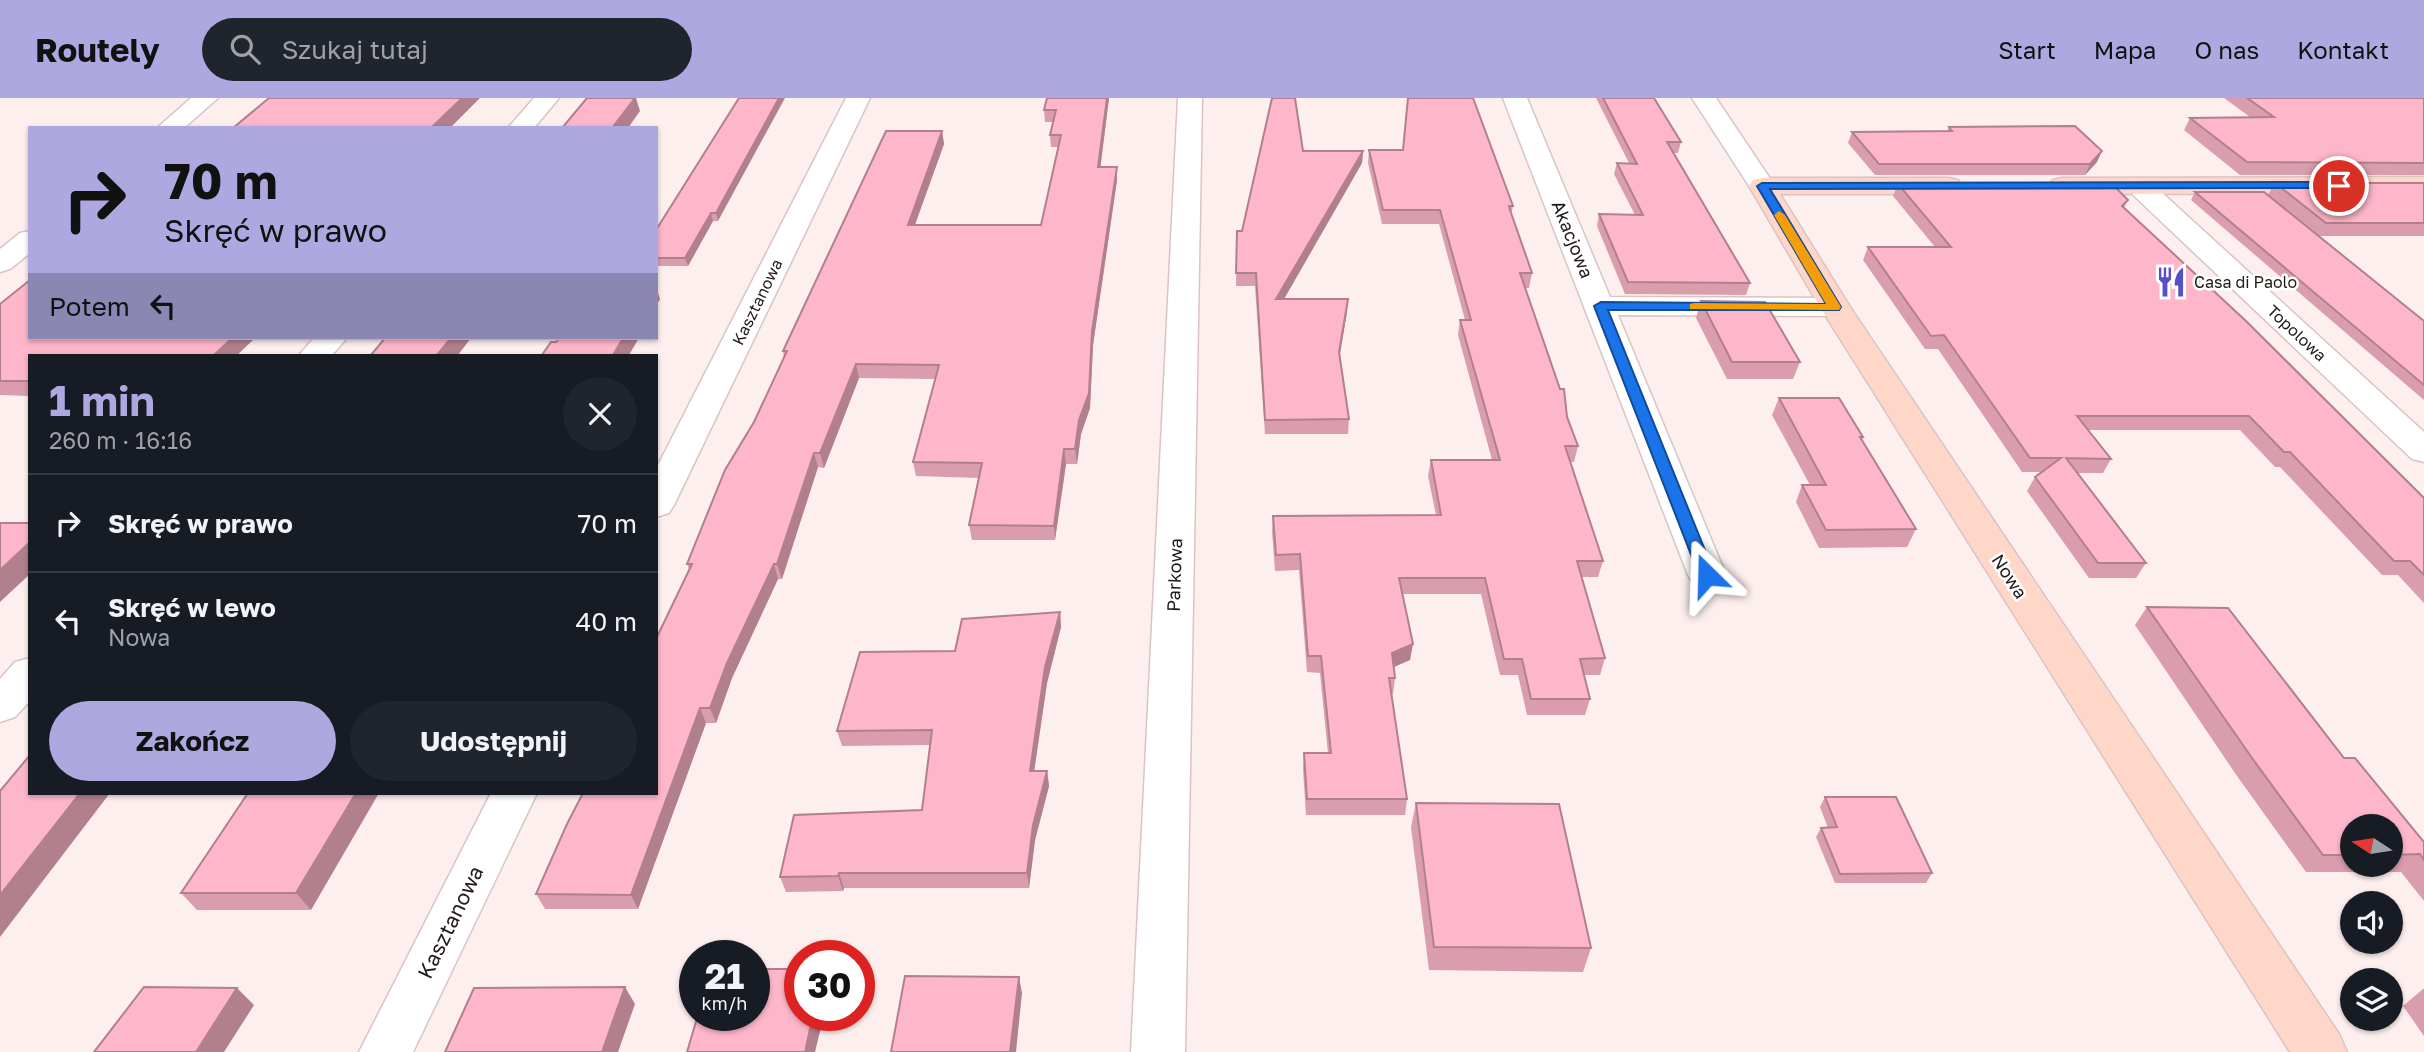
<!DOCTYPE html>
<html lang="pl">
<head>
<meta charset="utf-8">
<style>
	:root { --surface:#171b24; --page:#20242c; --text:#f1f3f6; --muted:#9ea1a6; --line:#363941; --accent:#ada9e0 }
	body { margin:0; font-family:"Golos Text",sans-serif; background:var(--page); color:var(--text); height:100vh; display:flex; flex-direction:column; font-size:26px; white-space:nowrap }
	* { box-sizing:border-box; margin:0 }
	p { font-size:23px; color:var(--muted) }
	.icon { flex:none; width:38px; height:38px; fill:none; stroke:currentColor; stroke-width:2; stroke-linecap:round; stroke-linejoin:round }
	.map { position:relative; flex:1; overflow:hidden }
	.sheet { position:absolute; left:28px; top:256px; width:630px; height:441px; display:flex; flex-direction:column; background:var(--surface); border-radius:0px; box-shadow:0 2px 5px #0004 }
	.sheet>* { flex:none }
	.hud { position:absolute; left:28px; top:28px; width:630px; height:214px; border-radius:0px; box-shadow:0 2px 5px #0004; background:#ada9e0; color:#111; overflow:hidden }
	.needle { width:46px; rotate:282deg }
	.fabs { position:absolute; left:2340px; top:716px; display:grid; gap:14px }
	.fabs a { display:grid; place-items:center; width:63px; height:63px; border-radius:50%; background:var(--surface); box-shadow:0 2px 5px #0004; font-size:35px }
	.speed { position:absolute; left:679px; top:842px; display:flex; gap:14px; font-size:35px; font-weight:700; text-align:center }
	.speed>* { display:grid; place-content:center; width:91px; height:91px; border-radius:50%; background:var(--surface); box-shadow:0 2px 5px #0004; line-height:1 }
	.speed small { font-size:18px; font-weight:400 }
	.speed .limit { border:10px solid #d22; background:#fff; color:#111 }
	.pin { position:absolute; display:grid; place-items:center; width:60px; height:60px; color:#fff; margin:-30px; border:4px solid #fff; border-radius:50%; box-shadow:0 2px 7px #0007 }
	.me { position:absolute; width:77px; margin:-38px; rotate:338deg; stroke-linejoin:round; filter:drop-shadow(0 0 5px #0008) }
	.turn { display:flex; align-items:center; gap:24px; height:147px; padding:0 21px; font-size:32px }
	.turn .icon { width:91px; height:91px; stroke-width:2.5 }
	.turn b { display:block; font-size:49px; line-height:60px }
	.then { display:flex; align-items:center; height:66px; padding:0 21px; background:#0003; gap:14px; font-size:26px }
	.round { display:grid; place-items:center; flex:none; width:74px; height:74px; border-radius:37px; background:var(--page) }
	.overview { display:flex; align-items:center; justify-content:space-between; height:119px; padding:0 21px }
	h1 { font-size:42px; font-weight:700; line-height:52px; color:var(--accent) }
	.primary-button { display:flex; gap:14px; margin-top:auto; padding:14px 21px }
	.primary-button a { flex:1; height:80px; border-radius:42px; background:var(--accent); color:#111; font-size:28px; font-weight:700; line-height:80px; text-align:center }
	.primary-button a+a { background:var(--page); color:var(--text) }
	ul { padding:0; list-style:none }
	li { display:flex; align-items:center; gap:21px; height:98px; padding:0 21px; border-top:2px solid var(--line) }
	li div { flex:1 }
	li b { display:block; font-size:26px }
	li em { font-style:normal }
	header { display:flex; align-items:center; gap:42px; box-sizing:border-box; height:98px; padding:0 35px; background:var(--accent); color:#111 }
	header strong { font-size:33px }
	nav { display:flex; gap:38px; margin-inline-start:auto; font-size:24px }
	.search { width:490px; height:63px; background:var(--page); display:flex; align-items:center; gap:18px; box-sizing:border-box; padding:0 24px; border-radius:38px; color:var(--muted); font-size:26px }
	.map>svg:first-child { display:block }
	.lines { fill:none; stroke-linecap:round; stroke-linejoin:round }
	.street-casing { stroke:#dac4c3; stroke-width:3 }
	.secondary-casing { stroke:#dac4c3; stroke-width:3 }
	.street { fill:#fff; fill-rule:evenodd }
	.secondary { fill:#fed7c8; fill-rule:evenodd }
	.wall { fill:#da9dae; fill-rule:evenodd }
	.shaded-wall { fill:#b2808d }
	.building { fill:#feb7ca; stroke:#b2808d; stroke-width:2 }
	.route { fill:#1a73e8; stroke:#114b97; stroke-width:2 }
	.slow { fill:#f59e0b }
	.labels { text-anchor:middle; dominant-baseline:central; stroke-width:5; stroke-linejoin:round; paint-order:stroke }
	.far-poi-label { font-size:16px; fill:#231b1b; stroke:#fff; text-anchor:start }
	.far-street-label { font-size:16px; fill:#231b1b; stroke:#fff }
	.street-label { font-size:18px; fill:#231b1b; stroke:#fff }
	.near-street-label { font-size:21px; fill:#231b1b; stroke:#fff }
</style>
</head>
<body>
<header>
<strong>Routely</strong>
<div class="search"><svg class="icon" aria-label="search" viewBox="0 0 24 24"><circle cx="10" cy="10" r="6"/><path d="M15 15l6 6"/></svg>Szukaj tutaj</div>
<nav><a>Start</a><a>Mapa</a><a>O nas</a><a>Kontakt</a></nav>
</header>
<div class="map">
<svg width="2424" height="954" viewBox="0 0 2424 954">
	<rect width="100%" height="100%" fill="#fdefee"/>
	<g class="lines">
		<!-- street casing -->
		<g class="street-casing">
			<g id="street">
				<path d="M191,0h27l-34,30h-27z"/>
				<path d="M534,0h25l-25,30h-26z"/>
				<path d="M846,0h24l-196,407 -5,8 -13,4v-48z"/>
				<path d="M1178,0h24l-17,954h-54z"/>
				<path d="M1503,0h24l83,199 225,1 11,3 4,6 -4,6 -11,3 -217,-1 108,260 -5,9 -14,4 -14,-4 -5,-9z"/>
				<path d="M1692,0h24l59,88 -4,6 -9,2 -9,-2z"/>
				<path d="M2139,80l9,2 276,252v30l-12,-3 -282,-267 -4,-6 4,-6z"/>
				<path d="M30,133v22l-20,16 -10,3v-23l20,-16z"/>
				<path d="M314,240h33l-15,17h-33z"/>
				<path d="M30,560v43l-15,16 -15,5v-43l15,-17z"/>
				<path d="M491,695h46l-124,259h-54z"/>
			</g>
		</g>
		<!-- secondary casing -->
		<g class="secondary-casing">
			<g id="secondary">
				<path d="M2424,79v16l-362,1 -9,-2 -4,-6 4,-6 9,-2z"/>
				<path d="M1762,80h187l9,2 4,6 -4,6 -9,2h-169l70,113 489,727 8,18h-57l-470,-745 -71,-121 4,-6z"/>
			</g>
		</g>
		<!-- street -->
		<use href="#street" class="street"/>
		<!-- secondary -->
		<use href="#secondary" class="secondary"/>
	</g>
	<!-- wall -->
	<g class="wall">
		<path d="M739,0l-21,123h-5l-25,45h-32v-36z"/>
		<path d="M1047,0h62l-9,69h17v13l-24,165 -3,63 -9,26 -4,30h-11l-11,76h-83l-3,-15 10,-47 -63,-2 -3,-14 22,-83 -76,-1 -35,90 -6,-1 -36,112h-4l-46,99 -16,45h-10l-68,186h-93l-9,-15 120,-101 33,-224 -2,-5 97,-207 -1,-6 159,-220 2,13 -29,81h126l17,-78h-7l-1,-12 3,-13h-8l-1,-12z"/>
		<path d="M1596,0h58l27,44 -3,11h-4l76,130 -4,12 -121,-1 -28,-68 2,-12 36,1 -21,-41 3,-11h12z"/>
		<path d="M2224,0h200v77h-184l-56,-45 6,-12 60,-1z"/>
		<path d="M1949,29l148,35 -12,13h-210l-27,-32 4,-11 95,-1z"/>
		<path d="M1369,52l144,56 -2,9 21,58 -3,15h-4l53,158 -4,16h-4l33,99 -5,16h-17l24,81 -5,17h-16l6,24 -5,16h-58l-9,-40h-18l-19,-81h-79l8,66 -16,7 1,11 -2,16h-2l16,105 -2,16h-99l-3,-46 1,-16h24l-8,-80 -13,-1 -8,-102 -24,1 -3,-39 1,-16 163,-1 -8,-39 3,-16h61l-34,-125 2,-15h5l-26,-96h-57l-14,-61z"/>
		<path d="M1303,53h60l-1,12 -78,136 63,13 -8,44 10,63 -1,15h-83l-10,-148h-19l1,-55h5z"/>
		<path d="M2275,85h149v53h-105l105,85v79l-233,-200 4,-8 73,3z"/>
		<path d="M1898,86l230,16 -4,8 300,290v105l-26,-28h-16l-102,-108h-5l-35,-37h-152l23,29 -8,14h-26l69,90 -10,15h-47l-62,-87 8,-14 6,-5h-19l-84,-123h-13l-62,-89 5,-13h67l-42,-51z"/>
		<path d="M1701,203l99,61 -7,17h-66l-31,-61z"/>
		<path d="M0,206l30,34h225l-18,17h-207v41l-30,-1z"/>
		<path d="M1779,300l84,39 -1,3 54,89 -9,18 -88,1 -23,-46 6,-17h8l-38,-70z"/>
		<path d="M2147,509l197,151 80,84v59l-23,-29h-95l-69,-96 -102,-151zM2352,728h38v38h-38z"/>
		<path d="M1060,514l1,15 -14,56 -13,88h13l2,15 -14,54 -6,48h-185l-1,3 -57,1 -6,-15 142,-67 8,-65 -88,1 -5,-15z"/>
		<path d="M248,695l63,117h-114l-16,-17z"/>
		<path d="M1825,699l107,76 -6,10h-91l-19,-46 5,-9h7l-8,-21z"/>
		<path d="M1416,705l175,145 -8,24 -154,-2 -18,-143z"/>
		<path d="M2423,891h1v47l-21,-30z"/>
	</g>
	<!-- shaded-wall -->
	<g class="shaded-wall">
		<path d="M462,0h18l-30,30h-19z"/>
		<path d="M635,0h1l4,13 -12,17h-16z"/>
		<path d="M779,0h6l-67,123 -2,-8z"/>
		<path d="M1107,0h2l-10,81 -1,-12z"/>
		<path d="M942,33l2,13 -34,94 -2,-13z"/>
		<path d="M1363,53l-1,12 -86,150v-14z"/>
		<path d="M2102,53l-5,11 -12,13 5,-11z"/>
		<path d="M1117,69v13l-24,165 -3,63 -9,26 -4,30 -2,-15 17,-118z"/>
		<path d="M711,115l2,8 -25,45 -3,-8z"/>
		<path d="M656,189l4,12 -4,7z"/>
		<path d="M1348,201l-1,13 -9,54 1,-14z"/>
		<path d="M232,240h23l-18,17h-23z"/>
		<path d="M451,240h20l-13,17h-21z"/>
		<path d="M623,240h16l-10,17h-16z"/>
		<path d="M856,266l3,14 -35,90 -4,-15z"/>
		<path d="M1064,351l2,15 -11,76 -1,-14z"/>
		<path d="M814,355l4,14 -36,112 -5,-15z"/>
		<path d="M30,444v32l-30,28v-32z"/>
		<path d="M774,466l4,15 -46,99 -16,45 -6,-15 17,-45z"/>
		<path d="M1060,514l1,15 -14,56 -15,103 -2,-15 15,-104z"/>
		<path d="M1413,546l-3,16 -21,9 3,-16z"/>
		<path d="M700,610l6,15 -68,186 -7,-14z"/>
		<path d="M1047,673l2,15 -14,54 -6,48 -2,-15 6,-48z"/>
		<path d="M80,695h30l-110,144v-42z"/>
		<path d="M356,695h23l-68,117 -15,-17z"/>
		<path d="M839,775l5,15 -1,3 -5,-15z"/>
		<path d="M1019,879l3,16 -6,59h-6z"/>
		<path d="M625,889l10,17 -17,48h-16z"/>
		<path d="M237,890l17,17 -30,47h-28z"/>
		<path d="M813,917h11l-9,37h-10z"/>
	</g>
	<!-- building -->
	<g class="building">
		<path d="M269,0h193l-31,30h-198z"/>
		<path d="M587,0h48l-23,30h-50z"/>
		<path d="M739,0h40l-63,115h-5l-26,45h-29v-28z"/>
		<path d="M1047,0h60l-9,69h19l-25,164 -3,62 -10,27 -4,29h-11l-10,77 -85,-1 13,-62 -69,-1 26,-97 -83,-1 -36,89h-6l-37,111h-3l-47,99 -17,45h-10l-69,187 -95,-1 31,-70 16,-31h73v-154l36,-75h-5l38,-94 29,-48 33,-71h-4l103,-220h56l-34,94h133l20,-90h-11l6,-25h-12z"/>
		<path d="M1272,0h23l8,53h60l-87,148h72l-9,53 10,67 -84,1 -9,-147h-20l1,-42h5z"/>
		<path d="M1408,0h65l40,108h-4l1,4 22,63h-12l40,116h4l3,28 11,29h-13l38,115h-26l28,97 -25,1 10,40h-59l-9,-40h-18l-19,-81h-86l14,66 -21,9 3,25h-6l18,121h-100l-3,-46h27l-10,-97h-13l-8,-102 -24,1 -3,-39 168,-1 -10,-55h69l-40,-140h11l-31,-110h-57l-14,-60h34z"/>
		<path d="M1603,0h51l27,44h-14l83,141 -122,-1 -29,-68 44,1 -26,-52 20,1z"/>
		<path d="M2247,0h177v65l-177,-1 -57,-44 84,-1z"/>
		<path d="M2075,28l27,25 -12,13h-211l-27,-32 100,-1 -3,-4z"/>
		<path d="M2111,85l17,17 -6,6 124,115 178,177v77l-14,-14h-16l-104,-109h-6l-35,-36h-172l34,43 -45,-1 80,105h-48l-63,-86 26,-19h-31l-86,-123 -13,1 -63,-89h83l-53,-63z"/>
		<path d="M2275,85h149v40h-98z"/>
		<path d="M2195,94h69l160,129v64z"/>
		<path d="M30,182v58h202l-18,17h-184v26h-30v-77z"/>
		<path d="M1701,203l64,1 35,60h-68z"/>
		<path d="M385,240h66l-14,17h-66z"/>
		<path d="M559,240h64l-10,17h-71l9,-13h5z"/>
		<path d="M1779,300h60l24,39h-3l56,92 -90,1 -24,-45h24z"/>
		<path d="M0,425h30v19l-30,28z"/>
		<path d="M2147,509l81,1 116,150h11l69,84v18l-4,-6 -30,1v-29h-38v29h-29l-71,-97z"/>
		<path d="M1060,514l-15,55 -15,104h17l-14,54 -6,48h-188l-1,3 -58,1 14,-62 128,-5 10,-80 -95,1 23,-79 95,-1 7,-32z"/>
		<path d="M30,657v38h50l-80,102v-104z"/>
		<path d="M248,695h108l-60,100h-115z"/>
		<path d="M1825,699h71l36,76 -92,1 -19,-46 16,-1z"/>
		<path d="M1416,705l143,1 32,144 -157,-1z"/>
		<path d="M754,871h46v46h13l-8,37h-118l11,-37h56z"/>
		<path d="M905,878l114,1 -9,75h-119z"/>
		<path d="M144,889l93,1 -41,64h-102z"/>
		<path d="M625,889l-23,65h-157l29,-64z"/>
	</g>
	<!-- route -->
	<path class="route" d="M2339,84l6,4 -2,2 -573,1 71,118 -2,3h-231l107,265 -8,5 -8,-5 -105,-269 7,-4 225,2 -69,-118 5,-3z"/>
	<!-- slow -->
	<path class="slow" d="M1779,113l6,4 56,92 -2,3 -149,-1v-5l5,-1 131,1 -52,-89z"/>
	<!-- icons -->
	<defs>
		<g id="restaurant-bare" transform="scale(2.415)"><path d="M-5-6h1v4h1v-4h1v4h1v-4h1v5L-1.5 .5V6h-2V.5L-5-1ZM5-6V6H3V1.5H1.5Q1.5-4 5-6Z" fill="#594fc6" stroke="#fff" stroke-width="2.5" paint-order="stroke"/></g>
	</defs>
	<g fill-rule="evenodd">
		<use href="#restaurant-bare" x="2171" y="184"/>
	</g>
	<g class="labels">
		<!-- far-poi labels -->
		<g class="far-poi-label">
			<text x="2194" y="184">Casa di Paolo</text>
		</g>
		<!-- far-street labels -->
		<g class="far-street-label">
			<text transform="translate(757 204) rotate(-64)">Kasztanowa</text>
			<text transform="translate(2297 235) rotate(43)">Topolowa</text>
		</g>
		<!-- street labels -->
		<g class="street-label">
			<text transform="translate(1573 141) rotate(68)">Akacjowa</text>
			<text transform="translate(1174 477) rotate(-88)">Parkowa</text>
			<text transform="translate(2010 478) rotate(57)">Nowa</text>
		</g>
		<!-- near-street labels -->
		<g class="near-street-label">
			<text transform="translate(450 824) rotate(-64)">Kasztanowa</text>
		</g>
	</g>
</svg>
<div class="fabs">
<a><svg class="needle" viewBox="-14 -14 28 28"><path d="M0-13l5 13h-10z" fill="#e53935"/><path d="M0 13l5-13h-10z" fill="#9ea1a6"/></svg></a>
<a><svg class="icon" aria-label="sound" viewBox="0 0 24 24"><path d="M4 9h4l5-4v14l-5-4H4zM17 9q2 3 0 6"/></svg></a>
<a><svg class="icon" aria-label="layers" viewBox="0 0 24 24"><path d="M12 4l9 5-9 5-9-5zM3 14l9 5 9-5"/></svg></a>
</div>
<div class="speed"><div>21<small>km/h</small></div><div class="limit">30</div></div>
<div class="pin" style="left:2339px;top:88px;background:#d93025"><svg class="icon" aria-label="arrive" viewBox="0 0 24 24"><path d="M6 21V4h12l-3 4 3 4H6"/></svg></div>
<svg class="me" style="left:1707px;top:477px" viewBox="-20 -20 40 40"><path d="M0-17L14 15 0 8-14 15z" fill="#1a73e8" stroke="#fff" stroke-width="4"/></svg>
<div class="hud">
<div class="turn"><svg class="icon" aria-label="right" viewBox="0 0 24 24"><path d="M7 20v-9h11M14 6l5 5-5 5"/></svg><div><b>70 m</b>Skręć w prawo</div></div>
<div class="then">Potem<svg class="icon" aria-label="left" viewBox="0 0 24 24"><path d="M17 20v-9H6M10 6l-5 5 5 5"/></svg></div>
</div>
<section class="sheet">
<div class="overview"><div><h1>1 min</h1><p>260 m · 16:16</p></div><a class="round"><svg class="icon" aria-label="close" viewBox="0 0 24 24"><path d="M6 6l12 12M18 6L6 18"/></svg></a></div>
<ul>
<li><svg class="icon" aria-label="right" viewBox="0 0 24 24"><path d="M7 20v-9h11M14 6l5 5-5 5"/></svg><div><b>Skręć w prawo</b></div><em>70 m</em></li>
<li><svg class="icon" aria-label="left" viewBox="0 0 24 24"><path d="M17 20v-9H6M10 6l-5 5 5 5"/></svg><div><b>Skręć w lewo</b><p>Nowa</p></div><em>40 m</em></li>
</ul>
<div class="primary-button"><a>Zakończ</a><a>Udostępnij</a></div>
</section>
</div>
</body>
</html>
